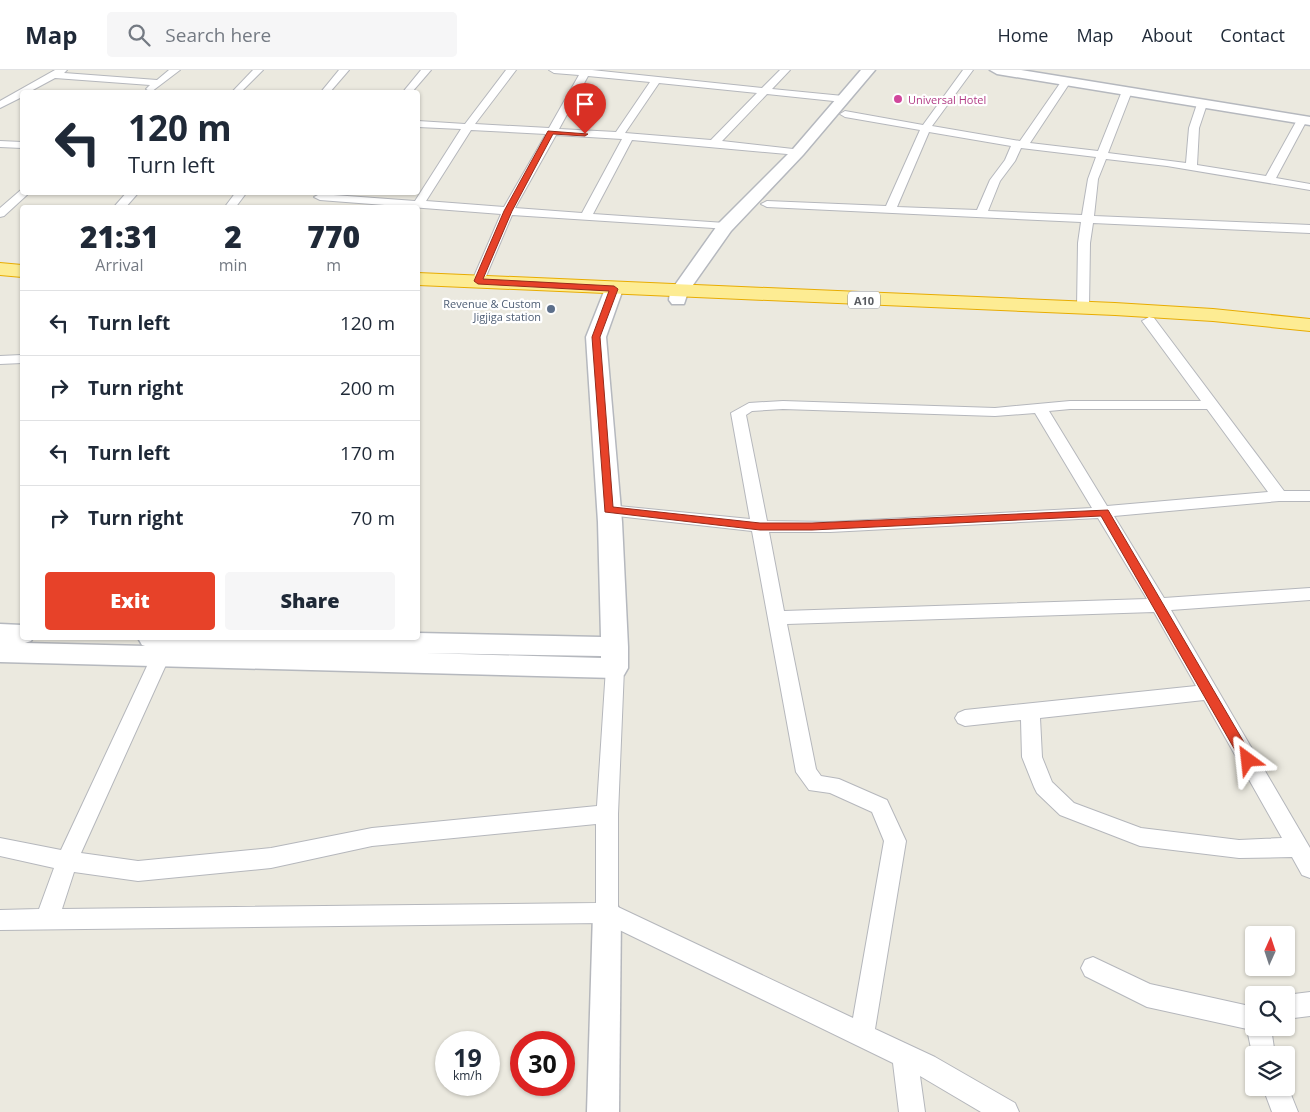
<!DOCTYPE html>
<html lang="en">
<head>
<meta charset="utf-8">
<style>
	:root { --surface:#fff; --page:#f6f6f7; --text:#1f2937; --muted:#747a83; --line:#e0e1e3; --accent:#e74229 }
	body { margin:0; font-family:"Open Sans",sans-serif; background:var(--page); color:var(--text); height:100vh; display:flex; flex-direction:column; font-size:19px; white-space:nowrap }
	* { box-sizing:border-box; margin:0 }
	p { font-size:16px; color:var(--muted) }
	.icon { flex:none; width:28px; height:28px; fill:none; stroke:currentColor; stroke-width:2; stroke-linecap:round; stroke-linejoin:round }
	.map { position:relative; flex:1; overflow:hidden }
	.sheet { position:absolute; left:20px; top:135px; width:400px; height:435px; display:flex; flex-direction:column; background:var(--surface); border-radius:5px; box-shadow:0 1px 4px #0004 }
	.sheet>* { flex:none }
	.guide { position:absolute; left:20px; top:20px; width:400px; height:105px; border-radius:5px; box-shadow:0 1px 4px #0004; background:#fff; color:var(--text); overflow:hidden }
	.needle { width:32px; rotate:3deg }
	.controls { position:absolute; left:1245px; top:856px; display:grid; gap:10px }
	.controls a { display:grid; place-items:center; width:50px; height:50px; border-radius:5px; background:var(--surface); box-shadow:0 1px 4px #0004; font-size:25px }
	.speed { position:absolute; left:435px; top:961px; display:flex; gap:10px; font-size:25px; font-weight:700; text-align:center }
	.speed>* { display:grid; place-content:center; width:65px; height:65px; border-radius:50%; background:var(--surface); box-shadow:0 1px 4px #0004; line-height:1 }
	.speed small { font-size:12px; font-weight:400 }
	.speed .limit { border:8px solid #d22; background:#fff; color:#111 }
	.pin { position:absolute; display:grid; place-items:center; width:42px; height:42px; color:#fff; margin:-51px -21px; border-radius:50% 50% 50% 0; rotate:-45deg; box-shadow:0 0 5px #0007 }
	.pin .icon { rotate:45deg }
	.me { position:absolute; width:55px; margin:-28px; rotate:330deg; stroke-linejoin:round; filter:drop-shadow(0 0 4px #0008) }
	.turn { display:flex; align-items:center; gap:18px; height:105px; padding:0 25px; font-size:22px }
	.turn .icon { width:65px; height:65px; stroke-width:2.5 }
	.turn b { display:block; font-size:35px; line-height:42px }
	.eta { display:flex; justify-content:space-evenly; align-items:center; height:85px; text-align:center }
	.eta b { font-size:30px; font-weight:800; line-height:35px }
	.cta { display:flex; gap:10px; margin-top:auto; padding:10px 25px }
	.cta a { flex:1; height:58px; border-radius:5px; background:var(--accent); color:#fff; font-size:20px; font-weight:800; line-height:58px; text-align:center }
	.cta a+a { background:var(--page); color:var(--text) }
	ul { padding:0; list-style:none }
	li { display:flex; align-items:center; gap:15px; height:65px; padding:0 25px; border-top:1px solid var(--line) }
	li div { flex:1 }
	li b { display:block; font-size:19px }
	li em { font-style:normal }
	header { display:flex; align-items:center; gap:30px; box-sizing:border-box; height:70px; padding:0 25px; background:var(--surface); border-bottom:1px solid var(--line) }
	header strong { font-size:24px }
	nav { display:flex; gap:28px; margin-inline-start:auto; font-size:18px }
	.search { width:350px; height:45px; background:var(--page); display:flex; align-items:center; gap:12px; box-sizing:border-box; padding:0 18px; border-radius:5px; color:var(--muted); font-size:19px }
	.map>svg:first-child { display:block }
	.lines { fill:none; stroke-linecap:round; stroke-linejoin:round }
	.minor-casing { stroke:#b5b7bc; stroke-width:2 }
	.tertiary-casing { stroke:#b5b7bc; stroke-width:3 }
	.secondary-casing { stroke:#b5b8be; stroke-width:3 }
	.trunk-casing { stroke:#e8ac02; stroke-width:2 }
	.minor { fill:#fff; fill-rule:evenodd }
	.tertiary { fill:#fff; fill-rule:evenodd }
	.secondary { fill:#fff; fill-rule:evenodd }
	.trunk { fill:#fdec93; fill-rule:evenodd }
	.route { fill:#e74229; stroke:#962b1b }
	.hotel-dot { fill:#d1479c; stroke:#fff; stroke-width:2 }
	.service-dot { fill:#5c6f8a; stroke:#fff; stroke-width:2 }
	.labels { text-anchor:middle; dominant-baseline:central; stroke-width:4.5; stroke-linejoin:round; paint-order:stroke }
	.far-hotel-label { font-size:11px; fill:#b23c85; stroke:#fff; text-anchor:start }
	.shield { fill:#fff; stroke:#8a8c90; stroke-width:1 }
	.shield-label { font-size:11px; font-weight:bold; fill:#585b60 }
	.far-service-label { font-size:11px; fill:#4e5e75; stroke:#fff; text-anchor:end }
</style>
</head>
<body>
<header>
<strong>Map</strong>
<div class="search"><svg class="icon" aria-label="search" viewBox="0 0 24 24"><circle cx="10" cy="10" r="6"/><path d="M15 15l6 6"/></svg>Search here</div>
<nav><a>Home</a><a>Map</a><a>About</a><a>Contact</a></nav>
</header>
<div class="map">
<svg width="1310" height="1042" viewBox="0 0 1310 1042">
	<rect width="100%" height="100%" fill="#ebe9df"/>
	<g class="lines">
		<!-- minor casing -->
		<g class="minor-casing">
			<g id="minor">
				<path d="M55,0h12l-3,3 93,7 12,-10h11l-29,22 -5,-3 4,-4 -95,-7 -26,14h-7v5l-22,11v-7z"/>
				<path d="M253,0h10l-22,22h-9z"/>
				<path d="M339,0h10l-19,22h-9z"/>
				<path d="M421,0h10l-19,22h-9z"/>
				<path d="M506,0h10l-41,54 74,4 30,-53 -25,-2 -5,-3h43l170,18 18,-18h10l-18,19 71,7 5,3 -5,3 -76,-8 -45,47 80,9 1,2 -5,3 -166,-15 -39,74 132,9 6,4 -2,2 -217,-14 -28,66 -6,4 -6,-4 29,-67 -181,-14 -6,-3 6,-3 95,7 46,-72 -43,-2v-6l47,3zM588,6l62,6 -34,50 -57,-3zM659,13l98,10 -46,47 -86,-7zM471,60l75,4 -42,73 -78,-6zM556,65l66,4 -40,74 -67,-5z"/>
				<path d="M963,0h10l-41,56 88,15 43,-62 3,-1 5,3 -41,62 68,8 24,-60 5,-3 5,3 -24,62 78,10 3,-35 8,-24 5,-3 5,3 -8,24 -2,37 69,11 31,-56 9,-2 1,2 -31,58 34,6v6l-143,-24 -61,-7 -8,20 -4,37 216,9v8l-217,-10 -3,20 -1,65 -6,4 -6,-4 1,-65 3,-21 -314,-15 -6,-3 6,-3 119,5 34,-76 -75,-13 -5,-3 5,-3 78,14zM929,62l82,14 -6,14 -15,20 -13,30 -80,-3zM1021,78l75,9 -8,22 -6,36 -94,-4 12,-30 15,-20z"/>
				<path d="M0,71l22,1v6l-22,-1z"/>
				<path d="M22,119v3h7l-1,2 -24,22 -4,1v-9z"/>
				<path d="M127,122h12l-14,16h-12z"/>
				<path d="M236,122h11l-12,16h-11z"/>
				<path d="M1149,247l5,1 130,173h26v10h-31l-165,15 50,82 146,-10v12l-139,10 139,238v30l-8,-3 -10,-18 -53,1 -99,-12 -80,-31 -23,-22 -3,-6 -12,-30 -1,-37 -56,6 -7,-3 -3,-5 3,-5 7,-3 231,-24 -42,-74 -367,12 29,145 5,7 18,3 48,21 19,41 -31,188 60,28 80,46 4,9h-38l-61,-36 5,36h-26l-6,-49 -288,-140 -605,7v-20l39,-1 15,-41 -54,-12v-18l61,12 93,-199 7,-2 7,2 2,5 -89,197 57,8 133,-13 101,-20 225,-22 9,-138 2,-5 7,-2 7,2 2,5 -6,146v93l235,111 31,-177 -12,-29 -42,-19 -21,-3 -13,-18 -44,-241 -144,-16 -6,-1 -2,-4 2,-4 6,-1 142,14 -19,-106 18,-10 34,-2 212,7 75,-7h131l-59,-80zM783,339l212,7 40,-3 57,95 -262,14 -63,-1 -21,-106 6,-4zM1070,339h137l61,83 -161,14 -58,-95zM1098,448l49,81 -363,12 -15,-79h61zM1204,630l78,138 -43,2 -98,-12 -67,-25 -22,-21 -10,-25 -2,-39zM596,754v79l-534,6 12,-37 64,9 133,-13 101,-22z"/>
				<path d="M22,285v8l-22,1v-8z"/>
				<path d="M1093,887l57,27 104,23v21h17l4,27h-21v8l-7,-34 -100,-22 -62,-31 -4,-8 4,-8z"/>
				<path d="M1310,922v24l-24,3v-24z"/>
				<path d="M1286,1012l12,30h-26l-9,-24h23z"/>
			</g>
		</g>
		<!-- tertiary casing -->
		<g class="tertiary-casing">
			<path id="tertiary" d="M607,830l10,4 4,9 -2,199h-32l6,-199 4,-9z"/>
		</g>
		<!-- secondary casing -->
		<g class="secondary-casing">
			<g id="secondary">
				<path d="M861,0h14l-72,85 -72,76 -43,61 -4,12h-12l-3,-4 1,-8 49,-69 74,-74z"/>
				<path d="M990,0h31l289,47v8l-313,-51z"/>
				<path d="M614,214l6,1 3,4 -17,48 16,185 6,125v21l-4,7 -9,3 -615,-16v-38l22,1v13h11l-2,3 -6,2 120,3 -3,-1 -4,-7h280v-5l183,4 -3,-115 -12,-185 19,-48 3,-4zM425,583l176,3v2z"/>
			</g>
		</g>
		<!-- trunk casing -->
		<g class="trunk-casing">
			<g id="trunk">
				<path d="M0,193l22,2v12l-22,-2z"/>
				<path d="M418,203l697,30 98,6 97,10v12l-97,-10 -98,-6 -697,-30z"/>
			</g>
		</g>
		<!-- minor -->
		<use href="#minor" class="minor"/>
		<!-- tertiary -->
		<use href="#tertiary" class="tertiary"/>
		<!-- secondary -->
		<use href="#secondary" class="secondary"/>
		<!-- trunk -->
		<use href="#trunk" class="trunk"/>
	</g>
	<!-- route -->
	<path class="route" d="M548,61l40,3 -3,2 -32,-2 -41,77 -29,68 131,7 4,3 -18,48 13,170 147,16h52l296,-13 144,246 2,4 -2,4h-9l-142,-248 -289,14h-52l-155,-18 -13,-175 17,-46 -131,-7 -4,-3 30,-70z"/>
	<!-- markers -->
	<circle class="hotel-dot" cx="898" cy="29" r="5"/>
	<circle class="service-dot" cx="551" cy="239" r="5"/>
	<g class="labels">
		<!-- far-hotel labels -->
		<g class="far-hotel-label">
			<text x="908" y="29">Universal Hotel</text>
		</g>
		<!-- shield labels -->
		<rect class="shield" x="848" y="221.5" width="32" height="17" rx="4"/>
		<g class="shield-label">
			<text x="864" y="230">A10</text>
		</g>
		<!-- far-service labels -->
		<g class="far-service-label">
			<text x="541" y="233">Revenue &amp; Custom<tspan x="541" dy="13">Jigjiga station</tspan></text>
		</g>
	</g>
</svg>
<div class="controls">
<a><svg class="needle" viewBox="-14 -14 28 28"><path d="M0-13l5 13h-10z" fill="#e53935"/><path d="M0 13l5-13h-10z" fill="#747a83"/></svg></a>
<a><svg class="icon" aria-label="search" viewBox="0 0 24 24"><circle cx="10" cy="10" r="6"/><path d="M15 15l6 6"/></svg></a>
<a><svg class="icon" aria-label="layers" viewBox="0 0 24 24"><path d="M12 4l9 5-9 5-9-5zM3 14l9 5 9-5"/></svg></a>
</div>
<div class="speed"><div>19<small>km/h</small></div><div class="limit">30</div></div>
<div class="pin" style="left:585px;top:64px;background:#d93025"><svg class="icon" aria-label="arrive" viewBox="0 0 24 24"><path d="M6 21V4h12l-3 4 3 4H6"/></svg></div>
<svg class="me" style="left:1248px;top:690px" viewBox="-20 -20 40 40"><path d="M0-17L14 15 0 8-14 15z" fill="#e74229" stroke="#fff" stroke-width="4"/></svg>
<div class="guide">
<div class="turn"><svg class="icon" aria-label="left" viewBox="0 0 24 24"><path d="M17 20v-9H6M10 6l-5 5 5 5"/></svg><div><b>120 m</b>Turn left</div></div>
</div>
<section class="sheet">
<div class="eta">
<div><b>21:31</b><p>Arrival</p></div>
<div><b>2</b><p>min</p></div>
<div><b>770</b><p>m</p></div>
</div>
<ul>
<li><svg class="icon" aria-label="left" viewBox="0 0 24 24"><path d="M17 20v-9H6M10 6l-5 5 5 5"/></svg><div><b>Turn left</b></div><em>120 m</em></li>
<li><svg class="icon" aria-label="right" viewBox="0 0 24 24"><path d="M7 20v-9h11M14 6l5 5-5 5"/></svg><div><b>Turn right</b></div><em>200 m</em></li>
<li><svg class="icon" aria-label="left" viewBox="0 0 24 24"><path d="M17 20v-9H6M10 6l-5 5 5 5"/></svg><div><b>Turn left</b></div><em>170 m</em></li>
<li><svg class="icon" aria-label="right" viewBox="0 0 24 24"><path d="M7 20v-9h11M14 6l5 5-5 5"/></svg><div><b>Turn right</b></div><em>70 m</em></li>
</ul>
<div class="cta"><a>Exit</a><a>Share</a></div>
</section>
</div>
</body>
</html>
